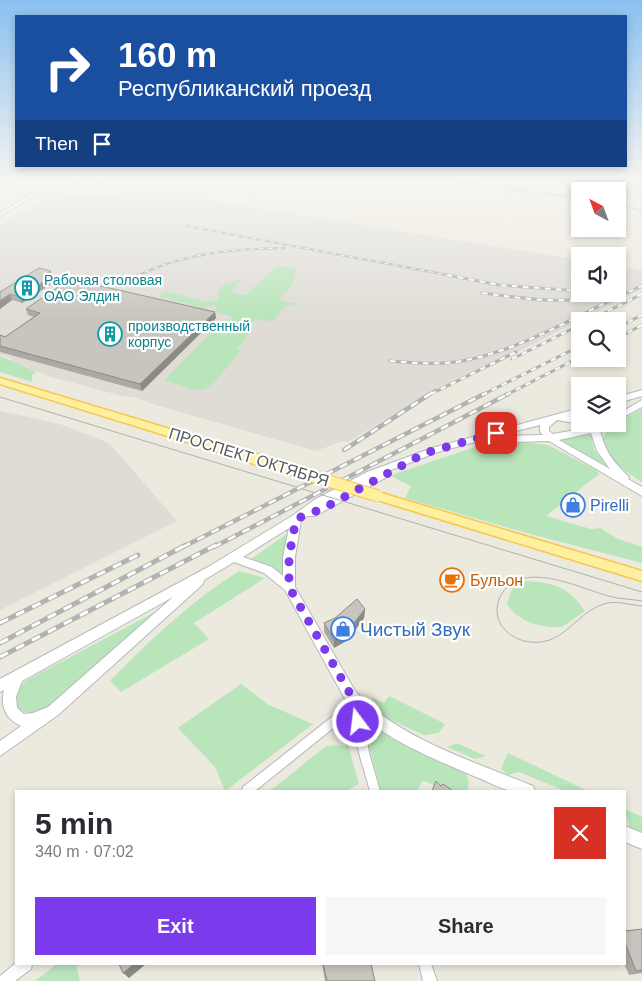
<!DOCTYPE html>
<html lang="en">
<head>
<meta charset="utf-8">
<style>
	:root { --surface:#fff; --page:#f7f7f7; --text:#2b2b33; --muted:#7c7c81; --accent:#7c3aed }
	body { margin:0; font-family:Helvetica,sans-serif; background:var(--page); color:var(--text); height:100vh; display:flex; flex-direction:column; font-size:19px; white-space:nowrap }
	* { box-sizing:border-box; margin:0 }
	p { font-size:16px; color:var(--muted) }
	.icon { flex:none; width:28px; height:28px; fill:none; stroke:currentColor; stroke-width:2; stroke-linecap:round; stroke-linejoin:round }
	.map { position:relative; flex:1; overflow:hidden }
	.side { position:absolute; left:15px; top:790px; width:611px; height:175px; display:flex; flex-direction:column; background:var(--surface); border-radius:0px; box-shadow:0 2px 8px #0003 }
	.side>* { flex:none }
	.hud { position:absolute; left:15px; top:15px; width:612px; height:152px; border-radius:0px; box-shadow:0 2px 8px #0003; background:#1a4fa0; color:#fff; overflow:hidden }
	.needle { width:32px; rotate:319deg }
	.fabs { position:absolute; left:571px; top:182px; display:grid; gap:10px }
	.fabs a { display:grid; place-items:center; width:55px; height:55px; border-radius:0px; background:var(--surface); box-shadow:0 2px 8px #0003; font-size:25px }
	.pin { position:absolute; display:grid; place-items:center; width:42px; height:42px; color:#fff; margin:-21px; border-radius:10px; box-shadow:0 2px 8px #0006 }
	.me { position:absolute; width:55px; margin:-28px; rotate:345deg; stroke-linejoin:round; filter:drop-shadow(0 0 4px #0008) }
	.turn { display:flex; align-items:center; gap:18px; height:105px; padding:0 20px; font-size:22px }
	.turn .icon { width:65px; height:65px; stroke-width:2.5 }
	.turn b { display:block; font-size:35px; line-height:42px }
	.then { display:flex; align-items:center; height:48px; padding:0 20px; background:#0003; gap:10px; font-size:19px }
	.round { display:grid; place-items:center; flex:none; width:52px; height:52px; border-radius:0px; background:var(--page) }
	.headline { display:flex; align-items:center; justify-content:space-between; height:85px; padding:0 20px }
	h1 { font-size:30px; font-weight:600; line-height:38px }
	.button { display:flex; gap:10px; margin-top:auto; padding:10px 20px }
	.button a { flex:1; height:58px; border-radius:0px; background:var(--accent); color:#fff; font-size:20px; font-weight:600; line-height:58px; text-align:center }
	.button a+a { background:var(--page); color:var(--text) }
	.map>svg:first-child { display:block }
	.industrial { fill:#dfdcd6 }
	.green { fill:#b9e5ba }
	.lines { fill:none; stroke-linecap:round; stroke-linejoin:round }
	.street-casing { stroke:#b5b7bc; stroke-width:2 }
	.secondary-casing { stroke:#b5b9be; stroke-width:2 }
	.primary-casing { stroke:#f5c74f; stroke-width:3 }
	.street { fill:#fff; fill-rule:evenodd }
	.secondary { fill:#fff; fill-rule:evenodd }
	.primary { fill:#fff0a0; fill-rule:evenodd }
	.tram { stroke:#b1b2b2; stroke-width:1 }
	.rail-far3-casing { stroke:#b1b2b2; stroke-width:2.5 }
	.rail-far2-casing { stroke:#b1b2b2; stroke-width:3 }
	.rail-far1-casing { stroke:#b1b2b2; stroke-width:4.5 }
	.rail-casing { stroke:#b1b2b2; stroke-width:5 }
	.rail-far3 { stroke:#fff; stroke-width:1; stroke-dasharray:4.5; stroke-linecap:butt }
	.rail-far2 { stroke:#fff; stroke-width:2; stroke-dasharray:5.5; stroke-linecap:butt }
	.rail-far1 { stroke:#fff; stroke-width:2.5; stroke-dasharray:8; stroke-linecap:butt }
	.rail { stroke:#fff; stroke-width:3; stroke-dasharray:9; stroke-linecap:butt }
	.primary-bridge-casing { stroke:#f5c74f; stroke-width:13; stroke-linecap:butt }
	.primary-bridge { stroke:#fff0a0; stroke-width:11 }
	.wall { fill:#aca9a3 }
	.shaded-wall { fill:#8c8a85 }
	.building { fill:#c8c5be; stroke:#8c8a85 }
	.route { stroke:#7c3aed; stroke-width:9; stroke-dasharray:0 16.2 }
	.labels { text-anchor:middle; dominant-baseline:central; stroke-width:4.5; stroke-linejoin:round; paint-order:stroke }
	.far-culture-label { font-size:14px; fill:#0d838f; stroke:#fff; text-anchor:start }
	.street-label { font-size:16px; fill:#585c60; stroke:#fff }
	.shop-label { font-size:16px; fill:#366cbe; stroke:#fff; text-anchor:start }
	.food-label { font-size:16px; fill:#c56008; stroke:#fff; text-anchor:start }
	.near-shop-label { font-size:19px; fill:#366cbe; stroke:#fff; text-anchor:start }
</style>
</head>
<body>
<div class="map">
<svg width="642" height="981" viewBox="0 0 642 981">
	<rect width="100%" height="100%" fill="#ece9de"/>
	<!-- industrial -->
	<g class="industrial">
		<path d="M77,197l118,1 385,62v34h38v-28l24,4v19l-200,101 -4,-2 -90,54 -5,-1 -27,10 -167,-48 1,-1 -13,-3 1,-1 -4,-1 -12,-1 -78,-21 1,-1 -37,-11 5,-4 -13,-4v-130l48,-27z"/>
		<path d="M0,411l60,13 49,19 68,78 -177,89z"/>
	</g>
	<!-- green -->
	<g class="green">
		<path d="M287,266l9,3 -3,15 -14,16 18,4 -13,3 -11,15 -13,-3 -12,4 4,5 -10,16 -6,4 5,2 -26,32 -11,8h-9l-30,-9 1,-3 60,-59 5,1 2,-3 -16,-5 -2,-7 -11,3 -45,-11 4,-4 5,-1 40,10 10,-3 1,-10 6,-5 16,-5 -9,12v2l14,2 30,-28z"/>
		<path d="M0,356l36,16 -4,3v7l-32,-10z"/>
		<path d="M642,409v73c-15,-10 -56,-35 -31,-55 9,-7 21,-12 31,-18z"/>
		<path d="M591,433l3,17 14,17 -50,-28z"/>
		<path d="M511,441l37,4 48,25 3,4 -53,42 45,13 9,-1 18,11 24,8v16l-119,-31 -118,-34 6,-12 -18,-9 -1,-2 92,-31z"/>
		<path d="M288,533l-5,23 -1,17 -31,-14z"/>
		<path d="M239,571l26,7 -71,45 15,16 -88,53 -11,-11c40,-41 81,-80 129,-110z"/>
		<path d="M526,581c29,2 41,5 59,30l-23,16c-19,1 -46,-5 -55,-24l6,-16z"/>
		<path d="M157,611l-110,99 -15,4 -13,-4c-7,-12 -2,-22 8,-30z"/>
		<path d="M241,684l28,21 44,19 -88,67 -10,-24 -37,-39z"/>
		<path d="M389,696l56,28 -6,9 -15,2 -48,-22 -6,-9 2,-7 12,6z"/>
		<path d="M378,730l88,44 3,8 -2,9h-23l-21,-11 -6,11h-36l-15,-54 2,-5z"/>
		<path d="M456,743l30,13 -11,3 -28,-12z"/>
		<path d="M348,745l11,39 -13,7h-76l56,-45z"/>
		<path d="M508,753l80,38h-23l-46,-19 -11,3 -7,-6z"/>
		<path d="M625,809l17,8v16l-12,-4 -3,-12 -2,-1z"/>
		<path d="M57,964h19l4,17h-45z"/>
	</g>
	<g class="lines">
		<!-- street casing -->
		<g class="street-casing">
			<g id="street">
				<path d="M54,181h6l-60,35v-3z"/>
				<path d="M64,181c32,0 64,9 96,10 17,0 34,-2 50,-5 8,-1 15,-5 23,-5l-9,5 -30,5 -37,2 -36,-3z"/>
				<path d="M356,699l4,2 1,3 8,49 11,38h-10l-11,-38 -7,-40 -97,78h-13l1,-4 109,-86z"/>
				<path d="M16,963l16,1 -1,5 -16,12h-15v-5z"/>
				<path d="M419,964h12l6,17h-14z"/>
			</g>
		</g>
		<!-- secondary casing -->
		<g class="secondary-casing">
			<g id="secondary">
				<path d="M642,390v6l-24,7v-6z"/>
				<path d="M642,400v7l-24,13v-6z"/>
				<path d="M580,408v6l-10,3 10,1v6l-23,-4 -8,7v4l4,3 34,-6 -4,-4h26l-1,2 -8,4c5,21 12,30 27,45l2,2 -1,2 14,8v9l-93,-55 -63,2 -4,-3 -44,12 -55,21 4,3 -2,2 -70,38h-7l-7,5 -6,36v30l60,104c42,47 120,71 178,95l2,5c-7,0 -16,1 -23,0 -12,-2 -25,-10 -36,-14 -46,-20 -97,-39 -131,-78l-60,-109 -21,-17 -30,-11 -30,18 -1,4 -145,131 -58,41v-15l21,-15c-15,-7 -21,-19 -17,-36l-4,2v-13l208,-112 84,-51 22,-16 53,-28 65,-24zM540,425v7l3,3 -47,1zM591,433l6,18 13,18 -51,-29zM289,528l-6,29v19l-11,-9 -29,-10zM173,597l-125,110 -15,6 -9,1 -7,-6 -1,-11 6,-16z"/>
				<path d="M625,826l17,7v16l-17,-7z"/>
			</g>
		</g>
		<!-- primary casing -->
		<g class="primary-casing">
			<g id="primary">
				<path d="M0,378l253,76 1,3 -5,4 -4,-1 -245,-76z"/>
				<path d="M378,492l264,79v10l-268,-82 -2,-3z"/>
			</g>
		</g>
		<!-- street -->
		<use href="#street" class="street"/>
		<!-- secondary -->
		<use href="#secondary" class="secondary"/>
		<!-- primary -->
		<use href="#primary" class="primary"/>
		<!-- tram -->
		<g class="tram">
			<path d="M0,397l642,195"/>
			<path d="M642,601c-11,-2 -23,-2 -34,-5 -31,-9 -88,-38 -108,1 -4,8 -4,18 0,26 5,9 14,15 24,18 39,9 50,-28 80,-37 12,-4 26,1 38,2"/>
		</g>
		<!-- rail-far3 casing -->
		<g class="rail-far3-casing">
			<g id="rail-far3">
				<path d="M449,181l131,17"/>
				<path d="M576,181l66,15"/>
				<path d="M627,181l15,12"/>
				<path d="M618,204l24,7"/>
				<path d="M181,225l272,51"/>
				<path d="M137,276c46,-23 96,-27 147,-28"/>
			</g>
		</g>
		<!-- rail-far2 casing -->
		<g class="rail-far2-casing">
			<g id="rail-far2">
				<path d="M447,275l52,10 81,6"/>
				<path d="M119,286l20,-11"/>
				<path d="M482,293c44,6 86,12 129,2"/>
				<path d="M588,321l54,-27"/>
				<path d="M618,327l24,-12"/>
				<path d="M618,338l24,-13"/>
				<path d="M512,359l68,-34"/>
				<path d="M390,361c24,2 48,4 72,0 64,-12 121,-50 180,-75"/>
				<path d="M431,394l85,-42"/>
				<path d="M428,395l8,-5"/>
				<path d="M482,395l98,-49"/>
				<path d="M506,395l74,-38"/>
			</g>
		</g>
		<!-- rail-far1 casing -->
		<g class="rail-far1-casing">
			<g id="rail-far1">
				<path d="M344,450l86,-56"/>
				<path d="M183,547l301,-153"/>
				<path d="M214,547l294,-153"/>
			</g>
		</g>
		<!-- rail casing -->
		<g class="rail-casing">
			<g id="rail">
				<path d="M0,623l138,-68"/>
				<path d="M0,643l186,-98"/>
				<path d="M0,657l216,-112"/>
			</g>
		</g>
		<!-- rail-far3 -->
		<use href="#rail-far3" class="rail-far3"/>
		<!-- rail-far2 -->
		<use href="#rail-far2" class="rail-far2"/>
		<!-- rail-far1 -->
		<use href="#rail-far1" class="rail-far1"/>
		<!-- rail -->
		<use href="#rail" class="rail"/>
		<!-- primary-bridge casing -->
		<g class="primary-bridge-casing">
			<path id="primary-bridge" d="M249,457l129,39"/>
		</g>
		<!-- primary-bridge -->
		<use href="#primary-bridge" class="primary-bridge"/>
	</g>
	<!-- wall -->
	<g class="wall">
		<path d="M51,271l1,5 -3,2 2,6 -29,19 -10,-3 -12,9v-17z"/>
		<path d="M26,309l189,3 1,6 -74,73 -142,-39v-17l5,2 29,-20 -6,-2z"/>
		<path d="M365,609l-1,9 -16,22 -14,8 -10,-16v-9l11,-5z"/>
		<path d="M642,929v44l-13,2 -5,-11h1v-33z"/>
		<path d="M322,964h49l4,17h-50z"/>
	</g>
	<!-- shaded-wall -->
	<g class="shaded-wall">
		<path d="M51,271l1,5 -3,2 2,6 -29,19 -2,-6 22,-21z"/>
		<path d="M10,294l2,6 -12,9v-8z"/>
		<path d="M215,312l1,6 -74,73 -2,-7z"/>
		<path d="M365,609l-1,9 -16,22 -14,8v-8z"/>
		<path d="M134,964h12l-17,14 -6,-5z"/>
	</g>
	<!-- building -->
	<g class="building">
		<path d="M39,268l12,3 -9,5 7,2 -29,19 -10,-3 -10,7v-9z"/>
		<path d="M70,279l145,33 -75,72 -140,-38v-11l5,2 35,-24 -14,-4z"/>
		<path d="M357,599l8,10 -17,22 -14,9 -10,-17 11,-5z"/>
		<path d="M436,781l5,5 2,-2 10,7h-21z"/>
		<path d="M642,929v41l-6,1 -11,-28v-12z"/>
		<path d="M119,964h15l-11,9z"/>
		<path d="M323,964h48l4,17h-48z"/>
	</g>
	<!-- sky -->
	<linearGradient id="sky" x2="0" y2="1"><stop stop-color="#89c0f1"/><stop offset="0.57" stop-color="#f6f5f0"/><stop offset="1" stop-color="#f6f5f0" stop-opacity="0"/></linearGradient>
	<rect width="642" height="319" fill="url(#sky)"/>
	<g class="lines">
		<!-- route -->
		<path class="route" d="M358,722l-2,-18 -67,-117v-30l7,-38 28,-11 101,-55 71,-20"/>
	</g>
	<!-- icons -->
	<defs>
		<g id="building-ring" transform="scale(1.25)"><circle r="9.5" fill="#fff" stroke="#0f9aa8" stroke-width="1.5"/><path d="M-4-6H4V6H1V3H-1V6H-4ZM-2.5-4.3h1.7v1.8h-1.7ZM.8-4.3h1.7v1.8H.8ZM-2.5-1h1.7V.8h-1.7ZM.8-1h1.7V.8H.8Z" fill="#0f9aa8"/></g>
		<g id="shop-ring" transform="scale(1.25)"><circle r="9.5" fill="#fff" stroke="#3f7fe0" stroke-width="1.5"/><path d="M-5-2.5h2.3a2.7 3.5 0 0 1 5.4 0H5L5.5 6h-11ZM-1.5-2.5h3a1.5 2.3 0 0 0-3 0Z" fill="#3f7fe0"/></g>
		<g id="cafe-ring" transform="scale(1.25)"><circle r="9.5" fill="#fff" stroke="#e8710a" stroke-width="1.5"/><path d="M-5.5-4.5H6V0H3Q3 3.5 0 3.5H-2.5Q-5.5 3.5-5.5 0ZM3-3.2v2h1.7v-2ZM-6 4.5H4V6H-6Z" fill="#e8710a"/></g>
	</defs>
	<g fill-rule="evenodd">
		<use href="#building-ring" x="27" y="288"/>
		<use href="#building-ring" x="110" y="334"/>
		<use href="#shop-ring" x="573" y="505"/>
		<use href="#cafe-ring" x="452" y="580"/>
		<use href="#shop-ring" x="343" y="629"/>
	</g>
	<g class="labels">
		<!-- far-culture labels -->
		<g class="far-culture-label">
			<text x="44" y="280">Рабочая столовая<tspan x="44" dy="16">ОАО Элдин</tspan></text>
			<text x="128" y="326">производственный<tspan x="128" dy="16">корпус</tspan></text>
		</g>
		<!-- street labels -->
		<g class="street-label">
			<text transform="translate(249 457) rotate(17)">ПРОСПЕКТ ОКТЯБРЯ</text>
		</g>
		<!-- shop labels -->
		<g class="shop-label">
			<text x="590" y="505">Pirelli</text>
		</g>
		<!-- food labels -->
		<g class="food-label">
			<text x="470" y="580">Бульон</text>
		</g>
		<!-- near-shop labels -->
		<g class="near-shop-label">
			<text x="360" y="629">Чистый Звук</text>
		</g>
	</g>
</svg>
<div class="fabs">
<a><svg class="needle" viewBox="-14 -14 28 28"><path d="M0-13l5 13h-10z" fill="#e53935"/><path d="M0 13l5-13h-10z" fill="#7c7c81"/></svg></a>
<a><svg class="icon" aria-label="sound" viewBox="0 0 24 24"><path d="M4 9h4l5-4v14l-5-4H4zM17 9q2 3 0 6"/></svg></a>
<a><svg class="icon" aria-label="search" viewBox="0 0 24 24"><circle cx="10" cy="10" r="6"/><path d="M15 15l6 6"/></svg></a>
<a><svg class="icon" aria-label="layers" viewBox="0 0 24 24"><path d="M12 4l9 5-9 5-9-5zM3 14l9 5 9-5"/></svg></a>
</div>
<div class="pin" style="left:496px;top:433px;background:#d93025"><svg class="icon" aria-label="arrive" viewBox="0 0 24 24"><path d="M6 21V4h12l-3 4 3 4H6"/></svg></div>
<svg class="me" style="left:358px;top:722px" viewBox="-20 -20 40 40"><circle r="17" fill="#7c3aed" stroke="#fff" stroke-width="3"/><path d="M0-11L8 9 0 5-8 9z" fill="#fff"/></svg>
<div class="hud">
<div class="turn"><svg class="icon" aria-label="right" viewBox="0 0 24 24"><path d="M7 20v-9h11M14 6l5 5-5 5"/></svg><div><b>160 m</b>Республиканский проезд</div></div>
<div class="then">Then<svg class="icon" aria-label="arrive" viewBox="0 0 24 24"><path d="M6 21V4h12l-3 4 3 4H6"/></svg></div>
</div>
<section class="side">
<div class="headline"><div><h1>5 min</h1><p>340 m · 07:02</p></div><a class="round" style="background:#d93025;color:#fff"><svg class="icon" aria-label="close" viewBox="0 0 24 24"><path d="M6 6l12 12M18 6L6 18"/></svg></a></div>
<div class="button"><a>Exit</a><a>Share</a></div>
</section>
</div>
</body>
</html>
